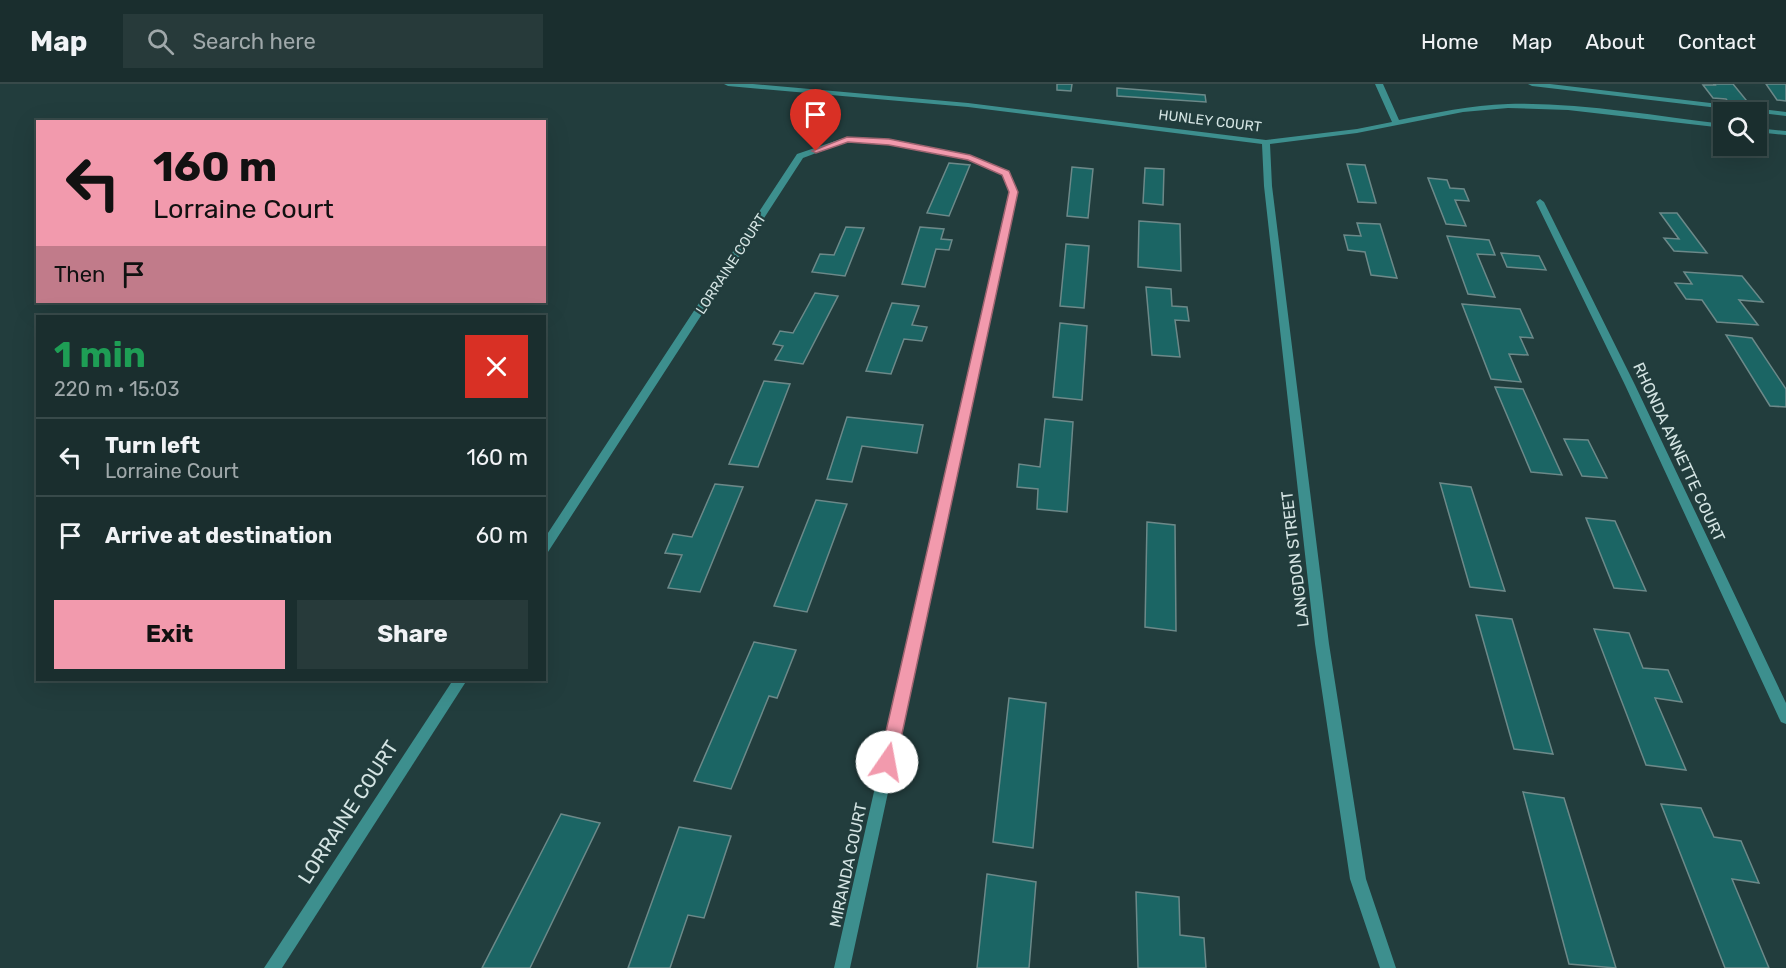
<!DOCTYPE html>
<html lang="en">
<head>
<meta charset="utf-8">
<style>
	:root { --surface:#1a2e2e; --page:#273a3a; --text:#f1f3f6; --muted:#9fa8aa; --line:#384a4a; --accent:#f29aad }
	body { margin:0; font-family:Rubik,sans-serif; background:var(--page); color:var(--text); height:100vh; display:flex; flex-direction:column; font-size:22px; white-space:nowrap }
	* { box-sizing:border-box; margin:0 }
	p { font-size:20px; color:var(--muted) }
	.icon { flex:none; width:33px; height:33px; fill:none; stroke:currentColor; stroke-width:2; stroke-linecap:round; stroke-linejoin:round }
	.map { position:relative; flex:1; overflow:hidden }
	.details { position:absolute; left:36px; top:231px; width:510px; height:366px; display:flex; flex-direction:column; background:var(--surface); border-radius:0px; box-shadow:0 6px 24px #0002,0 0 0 2px var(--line) }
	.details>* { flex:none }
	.top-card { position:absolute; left:36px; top:36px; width:510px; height:183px; border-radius:0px; box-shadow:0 6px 24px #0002,0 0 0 2px var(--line); background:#f29aad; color:#111; overflow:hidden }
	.controls { position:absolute; left:1713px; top:18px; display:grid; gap:12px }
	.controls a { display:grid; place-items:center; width:54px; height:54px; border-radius:0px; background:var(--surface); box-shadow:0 6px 24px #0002,0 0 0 2px var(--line); font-size:30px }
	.pin { position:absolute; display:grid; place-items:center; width:51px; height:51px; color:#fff; margin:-62px -26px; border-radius:50% 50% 50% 0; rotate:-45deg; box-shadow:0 0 6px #0007 }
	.pin .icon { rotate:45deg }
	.me { position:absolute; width:66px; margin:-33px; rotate:12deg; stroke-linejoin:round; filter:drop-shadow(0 0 4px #0008) }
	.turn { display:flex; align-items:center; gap:21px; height:126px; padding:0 18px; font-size:27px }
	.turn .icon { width:78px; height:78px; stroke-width:2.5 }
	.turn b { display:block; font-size:42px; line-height:51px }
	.then { display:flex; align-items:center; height:57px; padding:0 18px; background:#0003; gap:12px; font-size:22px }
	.round { display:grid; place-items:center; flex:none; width:63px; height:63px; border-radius:0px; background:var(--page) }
	.summary { display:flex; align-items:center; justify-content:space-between; height:102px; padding:0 18px }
	h1 { font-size:36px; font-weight:700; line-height:45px; color:#1e9e55 }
	.button { display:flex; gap:12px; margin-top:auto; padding:12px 18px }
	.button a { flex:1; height:69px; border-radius:0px; background:var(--accent); color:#111; font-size:24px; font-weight:700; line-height:69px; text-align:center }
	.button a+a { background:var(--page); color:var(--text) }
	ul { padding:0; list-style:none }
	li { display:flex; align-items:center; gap:18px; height:78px; padding:0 18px; border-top:2px solid var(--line) }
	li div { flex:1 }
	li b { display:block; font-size:22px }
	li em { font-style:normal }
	header { display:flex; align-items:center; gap:36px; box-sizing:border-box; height:84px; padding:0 30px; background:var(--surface); border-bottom:2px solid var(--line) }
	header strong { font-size:28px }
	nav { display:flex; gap:33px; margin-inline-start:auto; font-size:21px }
	.search { width:420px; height:54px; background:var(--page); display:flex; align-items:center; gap:15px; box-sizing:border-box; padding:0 21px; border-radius:0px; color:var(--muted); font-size:22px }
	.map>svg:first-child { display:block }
	.building { fill:#1b6564; stroke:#6c8989; stroke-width:1.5 }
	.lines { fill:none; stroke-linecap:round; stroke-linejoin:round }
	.minor { fill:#3d8f8e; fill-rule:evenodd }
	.route { fill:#f29aad; stroke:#9d6470; stroke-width:1.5 }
	.labels { text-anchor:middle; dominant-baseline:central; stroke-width:4.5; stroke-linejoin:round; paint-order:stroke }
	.far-street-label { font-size:14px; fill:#d4e4e3; stroke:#223d3d }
	.street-label { font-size:16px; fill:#d4e4e3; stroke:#223d3d }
	.near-street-label { font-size:20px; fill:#d4e4e3; stroke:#223d3d }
</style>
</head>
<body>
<header>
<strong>Map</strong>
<div class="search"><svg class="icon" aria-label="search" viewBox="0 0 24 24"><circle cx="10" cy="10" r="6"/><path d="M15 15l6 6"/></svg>Search here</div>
<nav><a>Home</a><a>Map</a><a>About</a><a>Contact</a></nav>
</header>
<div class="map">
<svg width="1786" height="884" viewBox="0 0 1786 884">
	<rect width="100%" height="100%" fill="#223d3d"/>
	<!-- building -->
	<g class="building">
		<path d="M1057,0h15l-1,7 -14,-1z"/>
		<path d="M1714,0h19l18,22 -21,-2 -4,-5 -13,-1 -10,-13h12z"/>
		<path d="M1766,0h20v17l-9,-1z"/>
		<path d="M1117,4l88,7 1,7 -89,-6z"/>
		<path d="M949,79l21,2 -21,51 -22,-3z"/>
		<path d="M1347,80l18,1 11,38 -18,-1z"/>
		<path d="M1072,83l21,2 -5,49 -21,-2z"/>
		<path d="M1145,84l19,1 -1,36 -20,-2z"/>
		<path d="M1428,94l19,2 3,8 14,1 5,12 -14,-1 11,26 -20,-2z"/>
		<path d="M1660,129h17l30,40 -33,-2 -10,-13 15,1z"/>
		<path d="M1139,137l41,3 1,47 -43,-4z"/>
		<path d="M1357,139l23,1 17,54 -26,-3 -6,-23 -17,-2 -4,-15 17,1z"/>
		<path d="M846,143l18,1 -19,48 -33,-4 8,-18 14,1z"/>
		<path d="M920,143l24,2 -3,10 11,1 -3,10 -13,-1 -11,38 -23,-3z"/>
		<path d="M1447,152l42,4 6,15 -18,-1 18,43 -27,-3z"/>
		<path d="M1066,160l23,2 -5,62 -24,-2z"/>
		<path d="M1501,169l38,3 7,14 -39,-3z"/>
		<path d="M1684,188l58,4 21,26 -24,-2 19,25 -41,-3 -15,-22 -16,-1 -11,-16 17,1z"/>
		<path d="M1146,203l25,2 1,17 15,1 2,14 -14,-1 5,37 -28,-2z"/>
		<path d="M815,209l23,3 -35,68 -28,-4 8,-14 -10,-2 7,-13 13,2z"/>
		<path d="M892,219l27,3 -7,19 15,2 -5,14 -18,-2 -13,35 -25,-3z"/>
		<path d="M1462,220l58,5 13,29 -13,-1 8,18 -19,-1 12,28 -30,-3z"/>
		<path d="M1060,239l27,3 -5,74 -29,-3z"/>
		<path d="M1726,251l26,3 34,51v18l-16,-1z"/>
		<path d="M764,297l26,3 -32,83 -29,-3z"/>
		<path d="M1495,303l28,2 39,86 -31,-3z"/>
		<path d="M847,333l76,8 -6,28 -55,-7 -10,36 -25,-3z"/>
		<path d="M1045,335l28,3 -6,90 -30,-3 1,-20 -21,-2 2,-23 21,3z"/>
		<path d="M1564,355l24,1 19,38 -25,-2z"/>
		<path d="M1440,399l31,4 34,104 -35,-4z"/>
		<path d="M715,400l28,3 -43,105 -32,-4 14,-33 -17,-2 8,-19 19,3z"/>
		<path d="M816,416l31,4 -40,108 -33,-6z"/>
		<path d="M1586,434l29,3 31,70 -32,-3z"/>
		<path d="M1147,438l28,3 1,106 -31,-4z"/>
		<path d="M1476,531l36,4 41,135 -39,-5z"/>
		<path d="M1594,545l35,4 14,35 25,2 14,32 -27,-4 31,72 -40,-5z"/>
		<path d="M754,558l42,8 -19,48 -8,-2 -38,93 -37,-8z"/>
		<path d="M1009,614l37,5 -13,145 -40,-6z"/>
		<path d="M1523,708l41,6 52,170 -47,-4z"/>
		<path d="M1661,720l40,4 13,29 27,4 18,42 -27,-4 37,89h-44z"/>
		<path d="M561,730l39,9 -70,145h-48z"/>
		<path d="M679,743l52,9 -27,82 -16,-3 -18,53h-42z"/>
		<path d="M987,790l49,8 -7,86h-52z"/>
		<path d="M1136,808l43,5 1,38 24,3 2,30h-68z"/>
	</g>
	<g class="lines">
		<!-- minor -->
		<g class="minor">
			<path d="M724,0h29l215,19 298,37 91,-11 35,-7 -17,-38h8l16,36c36,-7 72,-15 109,-16 72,-2 145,12 216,20v4l-156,-18 -60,-2 -45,4 -106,21 -87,11 2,42 57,458 37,235 30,89h-16l-30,-89 -35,-235 -51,-458 -2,-42 -294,-37 -240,-21z"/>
			<path d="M1528,0h22l236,28v4l-254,-30z"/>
			<path d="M1756,44l30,3v4l-30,-3z"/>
			<path d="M847,53l42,3 81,16 39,15 9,21 -168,776h-16l176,-776 -7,-18 -35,-14 -79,-16 -41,-3 -45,17 -255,394 -4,1v-14l253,-385z"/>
			<path d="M1540,115l4,3 91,183 151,318v21l-5,-2 -2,-4 -154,-333 -89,-183z"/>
			<path d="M453,596h14l-185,288h-18z"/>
		</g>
	</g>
	<!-- route -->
	<path class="route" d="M847,53l42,2 81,16 39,16 9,21 -122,570 -3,6 -6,2 -5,-2 -3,-6 130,-570 -7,-17 -34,-15 -79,-15 -41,-3 -32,11 -4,-2z"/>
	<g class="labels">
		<!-- far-street labels -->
		<g class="far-street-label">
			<text transform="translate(1210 37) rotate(7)">HUNLEY COURT</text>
			<text transform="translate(731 180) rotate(-57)">LORRAINE COURT</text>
		</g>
		<!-- street labels -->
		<g class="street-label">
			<text transform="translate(1679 368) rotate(65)">RHONDA ANNETTE COURT</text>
			<text transform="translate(1295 475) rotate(-97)">LANGDON STREET</text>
			<text transform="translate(848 781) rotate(-78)">MIRANDA COURT</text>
		</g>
		<!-- near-street labels -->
		<g class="near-street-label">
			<text transform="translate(348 728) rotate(-57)">LORRAINE COURT</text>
		</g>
	</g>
</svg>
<div class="controls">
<a><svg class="icon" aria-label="search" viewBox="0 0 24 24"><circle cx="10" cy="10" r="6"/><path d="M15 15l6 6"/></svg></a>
</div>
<div class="pin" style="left:816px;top:67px;background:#d93025"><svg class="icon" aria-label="arrive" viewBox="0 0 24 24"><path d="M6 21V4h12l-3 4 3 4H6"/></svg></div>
<svg class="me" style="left:887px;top:678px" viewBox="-20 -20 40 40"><circle r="19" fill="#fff"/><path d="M0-13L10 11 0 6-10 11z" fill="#f29aad"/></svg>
<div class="top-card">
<div class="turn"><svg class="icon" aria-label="left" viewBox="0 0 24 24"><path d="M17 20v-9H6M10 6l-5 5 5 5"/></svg><div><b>160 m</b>Lorraine Court</div></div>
<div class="then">Then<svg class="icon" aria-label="arrive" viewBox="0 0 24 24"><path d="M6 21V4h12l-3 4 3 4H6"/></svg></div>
</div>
<section class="details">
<div class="summary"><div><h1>1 min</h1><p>220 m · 15:03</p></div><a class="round" style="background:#d93025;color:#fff"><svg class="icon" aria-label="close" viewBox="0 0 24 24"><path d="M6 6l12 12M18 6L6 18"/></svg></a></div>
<ul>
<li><svg class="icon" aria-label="left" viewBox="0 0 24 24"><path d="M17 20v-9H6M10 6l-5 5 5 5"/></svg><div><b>Turn left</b><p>Lorraine Court</p></div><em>160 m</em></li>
<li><svg class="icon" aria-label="arrive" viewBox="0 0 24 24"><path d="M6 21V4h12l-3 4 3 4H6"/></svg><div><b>Arrive at destination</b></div><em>60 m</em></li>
</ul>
<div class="button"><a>Exit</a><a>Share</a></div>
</section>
</div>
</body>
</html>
